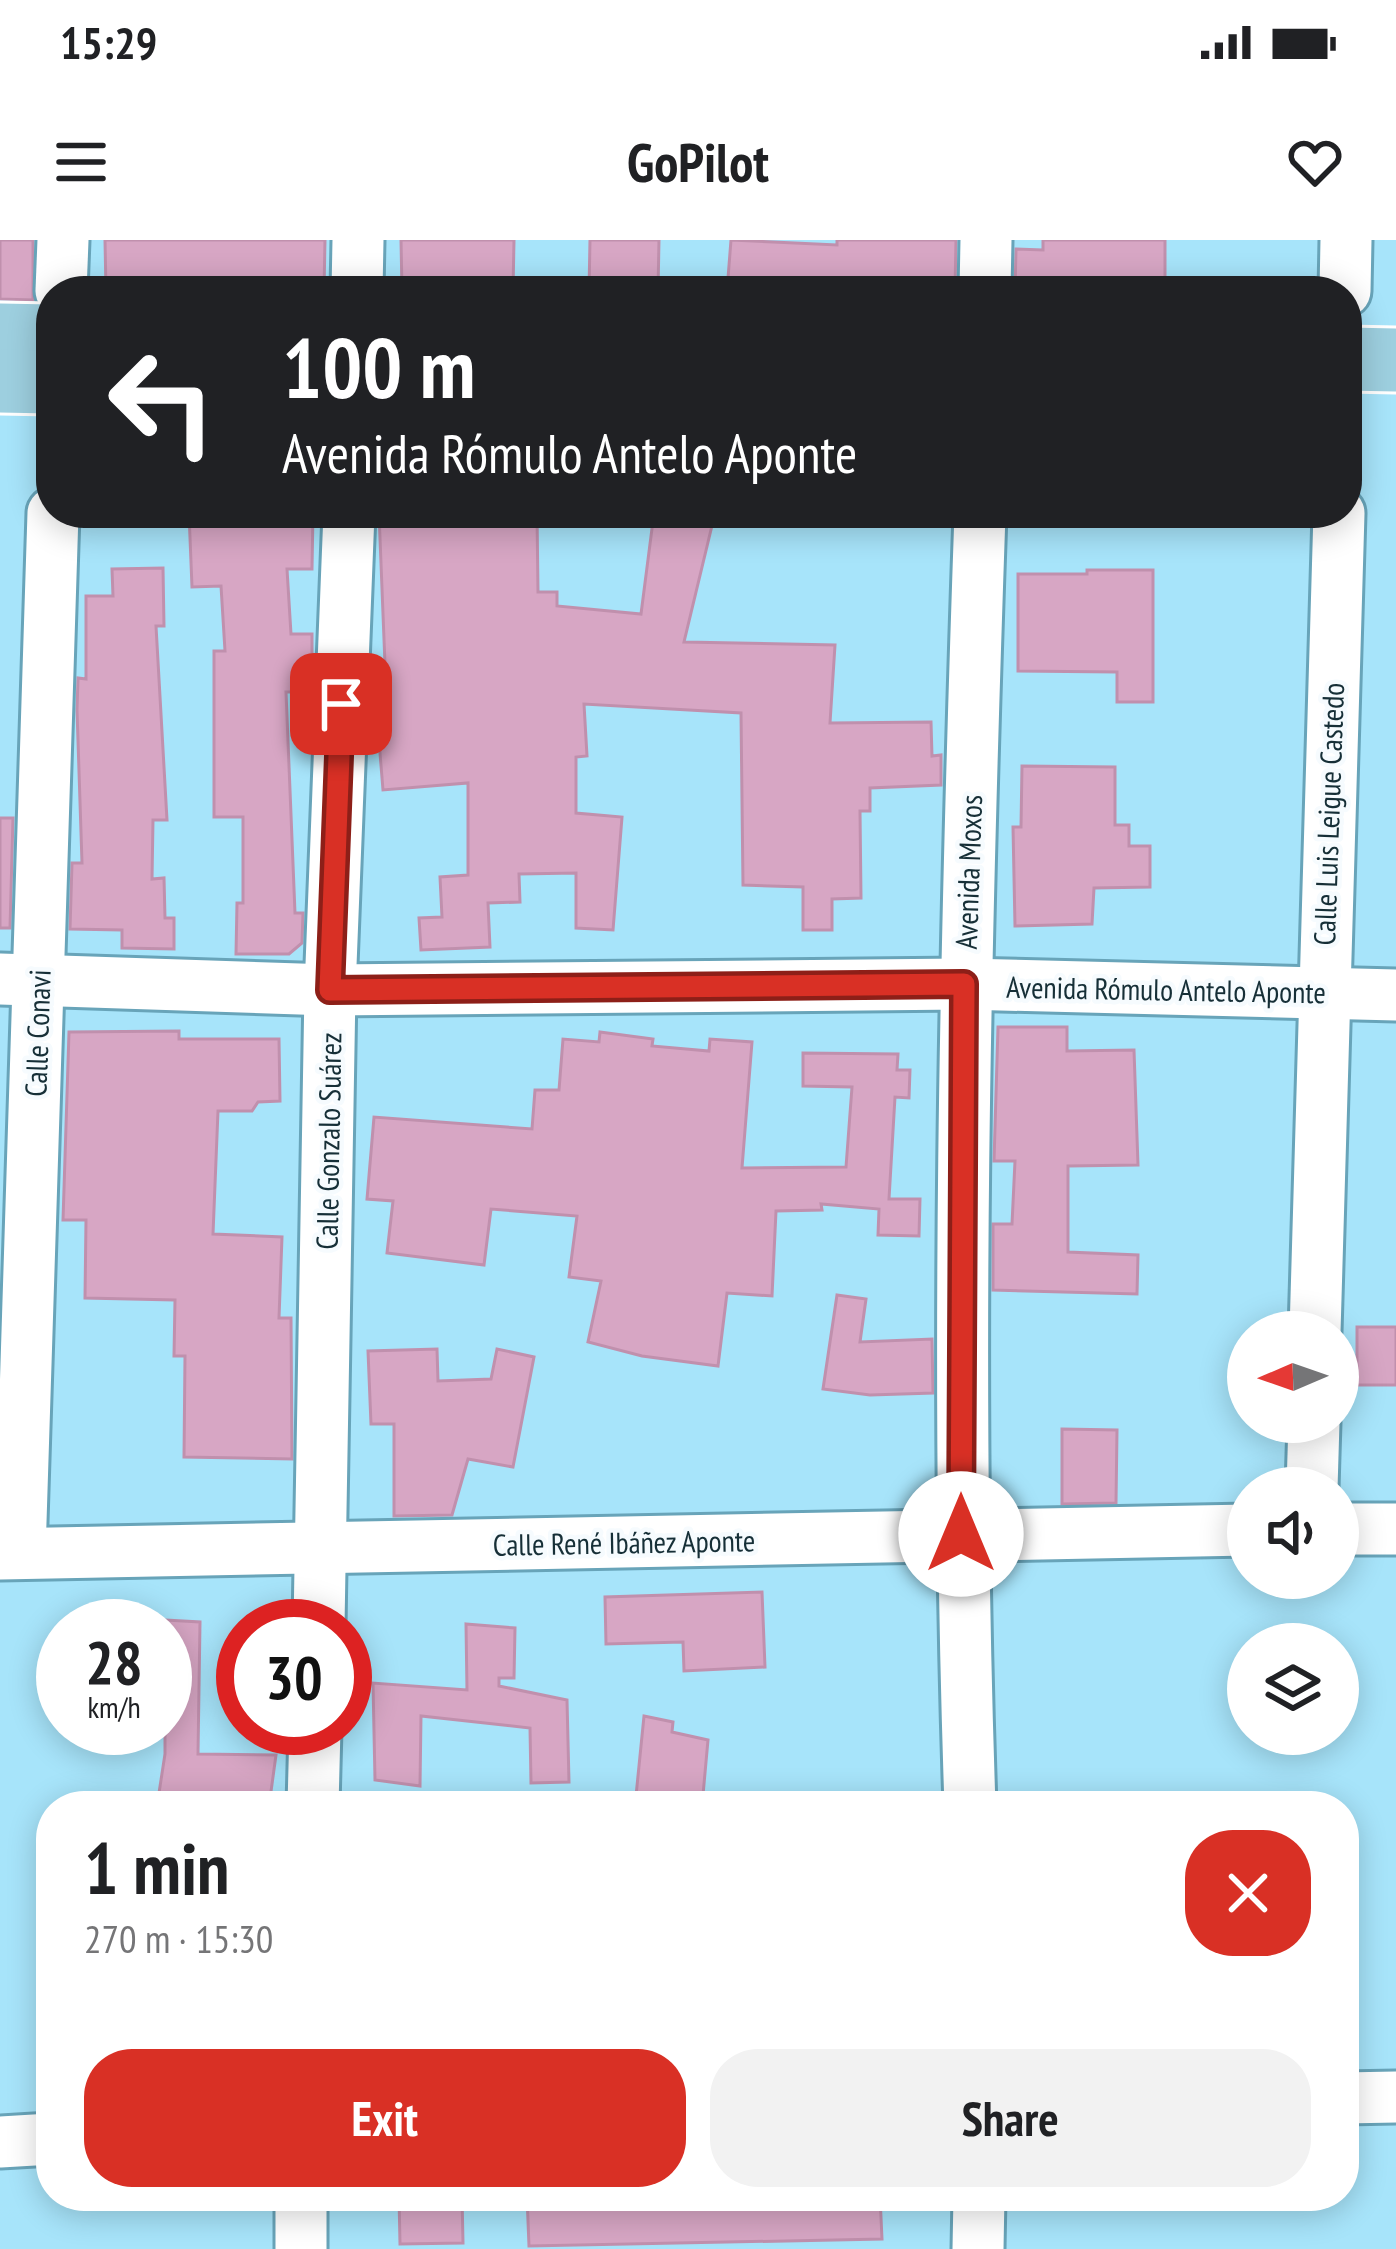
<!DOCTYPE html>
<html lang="en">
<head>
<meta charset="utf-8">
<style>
	:root { --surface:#fff; --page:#f2f2f2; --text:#202124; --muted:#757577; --accent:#d93025 }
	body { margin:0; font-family:"PT Sans Narrow",sans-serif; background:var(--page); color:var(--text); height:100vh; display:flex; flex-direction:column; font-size:45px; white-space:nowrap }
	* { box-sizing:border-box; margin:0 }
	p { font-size:39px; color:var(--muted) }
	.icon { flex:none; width:66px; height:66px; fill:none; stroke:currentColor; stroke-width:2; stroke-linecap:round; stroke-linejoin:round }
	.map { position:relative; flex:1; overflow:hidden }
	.details { position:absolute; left:36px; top:1551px; width:1323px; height:420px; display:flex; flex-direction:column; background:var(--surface); border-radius:48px; box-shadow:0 6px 30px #0003 }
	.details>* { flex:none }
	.guide { position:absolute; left:36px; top:36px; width:1326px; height:252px; border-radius:48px; box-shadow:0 6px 30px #0003; background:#202124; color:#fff; overflow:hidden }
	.needle { width:78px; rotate:268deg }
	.fabs { position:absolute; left:1227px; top:1071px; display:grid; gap:24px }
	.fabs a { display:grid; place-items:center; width:132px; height:132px; border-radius:50%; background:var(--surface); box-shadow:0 6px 30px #0003; font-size:60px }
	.speed { position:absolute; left:36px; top:1359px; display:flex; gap:24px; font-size:60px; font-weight:700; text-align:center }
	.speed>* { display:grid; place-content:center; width:156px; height:156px; border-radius:50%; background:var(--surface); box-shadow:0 6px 30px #0003; line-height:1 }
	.speed small { font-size:30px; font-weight:400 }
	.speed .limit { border:18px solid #d22; background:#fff; color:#111 }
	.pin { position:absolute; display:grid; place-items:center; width:102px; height:102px; color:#fff; margin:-51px; border-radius:24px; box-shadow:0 6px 18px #0006 }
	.me { position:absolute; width:132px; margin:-66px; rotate:0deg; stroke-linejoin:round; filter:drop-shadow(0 0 9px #0008) }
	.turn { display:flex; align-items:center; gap:42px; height:252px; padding:0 48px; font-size:54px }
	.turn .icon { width:156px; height:156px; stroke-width:2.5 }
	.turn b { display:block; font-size:84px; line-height:102px }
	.round { display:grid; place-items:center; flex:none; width:126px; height:126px; border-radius:48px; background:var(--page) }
	.summary { display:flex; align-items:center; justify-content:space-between; height:204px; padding:0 48px }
	h1 { font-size:72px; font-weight:800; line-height:90px }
	.button { display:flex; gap:24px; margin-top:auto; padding:24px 48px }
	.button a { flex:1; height:138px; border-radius:48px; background:var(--accent); color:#fff; font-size:48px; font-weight:800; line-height:138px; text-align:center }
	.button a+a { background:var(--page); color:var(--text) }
	.status { display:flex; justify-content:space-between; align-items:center; height:84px; padding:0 60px; background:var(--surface); direction:ltr }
	.status svg { height:33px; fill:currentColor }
	header { display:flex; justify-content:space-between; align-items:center; height:156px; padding:0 48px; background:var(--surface); font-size:54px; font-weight:800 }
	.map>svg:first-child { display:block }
	.building { fill:#d7a6c4; stroke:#c090ad; stroke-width:3 }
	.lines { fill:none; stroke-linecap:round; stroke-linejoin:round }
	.minor-casing { stroke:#68a4b9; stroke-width:57 }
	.major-casing { stroke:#fff; stroke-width:69 }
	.minor { stroke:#fff; stroke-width:51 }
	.major { stroke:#9dcfdf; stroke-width:63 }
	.route-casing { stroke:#8d1f18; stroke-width:30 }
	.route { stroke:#d93025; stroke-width:21 }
	.labels { text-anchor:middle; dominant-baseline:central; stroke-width:9; stroke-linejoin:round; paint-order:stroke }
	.street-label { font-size:30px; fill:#162f37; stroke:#f6fbfe }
</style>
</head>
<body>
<div class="status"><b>15:29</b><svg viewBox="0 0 49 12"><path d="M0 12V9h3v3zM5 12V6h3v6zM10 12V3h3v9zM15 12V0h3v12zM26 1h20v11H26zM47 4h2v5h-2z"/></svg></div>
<header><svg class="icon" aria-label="menu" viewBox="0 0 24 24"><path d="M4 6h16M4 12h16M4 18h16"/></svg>GoPilot<svg class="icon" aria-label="heart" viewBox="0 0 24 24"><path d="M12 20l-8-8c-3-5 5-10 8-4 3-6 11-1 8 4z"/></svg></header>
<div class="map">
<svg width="1396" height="2009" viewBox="0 0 1396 2009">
	<rect width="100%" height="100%" fill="#a7e4fa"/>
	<!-- building -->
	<g class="building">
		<path d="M0,0h33v60l-33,-1z"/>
		<path d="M105,0h220l-1,51h-218z"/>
		<path d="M401,0h113l-1,51h-111z"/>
		<path d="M590,0h69l-1,51h-69z"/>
		<path d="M731,0l106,5v-5h119l-1,51h-228z"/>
		<path d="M1043,0h122v51h-150l1,-42 27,1z"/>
		<path d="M189,273h124l-1,56h-25l4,65h21v58h-26l9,221h8l-1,30 -13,11h-53l1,-51h6v-86h-29v-166h11l-4,-65 -29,1z"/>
		<path d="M379,273h158l1,79h19v14l84,8 13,-101h61l-31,129 151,3 -5,78 101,-1 1,34 9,-1v30l-71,3v23h-10l1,87 -29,1v31h-29v-43l-60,-2 -2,-172 -157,-9 3,52 -11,1v56l46,4 -9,113 -37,-2v-55l-57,1 1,28 -32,1 2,44 -69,3 -2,-32 23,-1 -2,-40 28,-2v-92l-85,7 -6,-74 10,-1z"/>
		<path d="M163,328l1,58h-8l11,194h-14l-1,59 12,-1 1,40h9v31l-52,-1v-18l-52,-1 2,-66h10l-5,-153 1,-32 8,1v-83h27l-1,-27z"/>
		<path d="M1087,330h66v132h-36v-30l-99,-1v-97h69z"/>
		<path d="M1022,526l93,1v58h14v21h21v41l-56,1 -2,36 -77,2 -2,-99h8z"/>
		<path d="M0,578h13l-3,110h-10z"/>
		<path d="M998,787h69v24l67,-1 4,115 -70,1v86l70,3 -1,39 -144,-4v-66h19l3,-63h-21z"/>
		<path d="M179,791v8h100l1,62 -22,1 -6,9h-34l-5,123 69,3 -3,81h12l1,141 -108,-2 1,-101h-11l1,-56 -90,-2 1,-78h-23l6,-188z"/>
		<path d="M600,792l53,7 -1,7 57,5 1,-12 42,3 -10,126 104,-1 6,-80 -49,-1v-33l95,1 -1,16h13l-1,28 -14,-1 -6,102h31l-1,37 -41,-1 1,-26 -58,-5 1,6 -46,1 -4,85 -45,-3 -9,73 -76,-10 -54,-14 13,-61 -32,-4 8,-61 -86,-7 -7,56 -97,-12 6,-52 -26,-2 7,-82 158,12 3,-39h24l4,-51 36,3z"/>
		<path d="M837,1055l29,4 -6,43 72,-3 1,54 -63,2 -47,-6z"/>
		<rect x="1357" y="1087" width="39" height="58"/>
		<path d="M437,1109l1,32 53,-2 6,-30 37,8 -21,110 -45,-8 -16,56 -58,1v-92h-23l-3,-73z"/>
		<path d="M1062,1189l55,1 -1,73 -54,1z"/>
		<path d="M762,1352l3,75 -81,4 -1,-29 -77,2 -1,-47z"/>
		<path d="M165,1380l35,2 -2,132 78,1 -7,51h-112l8,-52z"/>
		<path d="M466,1384l49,4 -1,50h-15v8l68,14 2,82 -38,1 -1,-55 -109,-12 -1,70 -45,-6 -2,-97 94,7z"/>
		<path d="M644,1476l29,6 -1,10 36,8 -6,66h-67z"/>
		<path d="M399,1956h63l1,47 -63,1z"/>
		<path d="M527,1956h353l2,43 -353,7z"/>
	</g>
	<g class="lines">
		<!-- minor casing -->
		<g class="minor-casing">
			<g id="minor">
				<path d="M61,51l2,-51"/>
				<path d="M357,51l1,-51"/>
				<path d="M985,51l1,-51"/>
				<path d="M1345,51l1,-51"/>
				<path d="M0,739l330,11 634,-6 432,11"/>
				<path d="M1315,1092l24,-819"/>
				<path d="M1312,1248l2,-66"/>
				<path d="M1338,1289h58"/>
				<path d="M20,1313l33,-1040"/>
				<path d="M0,1314l1248,-24"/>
				<path d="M319,1386l11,-636 19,-477"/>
				<path d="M313,1566l2,-78"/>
				<path d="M970,1566c-15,-431 -5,-862 10,-1293"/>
				<path d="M1344,1858l52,-1"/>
				<path d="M0,1902l51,-3"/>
				<path d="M301,2009v-53"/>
				<path d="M978,2009l1,-53"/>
			</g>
		</g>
		<!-- major casing -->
		<g class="major-casing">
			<g id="major">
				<path d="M0,95l51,1"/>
				<path d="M1347,119l49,1"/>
				<path d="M0,141l51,1"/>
			</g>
		</g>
		<!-- minor -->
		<use href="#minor" class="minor"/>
		<!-- major -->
		<use href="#major" class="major"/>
	</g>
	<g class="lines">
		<!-- route casing -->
		<g class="route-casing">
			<path id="route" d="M341,464l-11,286 634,-6 -3,550"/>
		</g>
		<!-- route -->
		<use href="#route" class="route"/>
	</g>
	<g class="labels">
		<!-- street labels -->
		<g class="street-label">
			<text transform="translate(1328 574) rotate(-88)">Calle Luis Leigue Castedo</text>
			<text transform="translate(968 632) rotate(-88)">Avenida Moxos</text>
			<text transform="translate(1166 749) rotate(1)">Avenida Rómulo Antelo Aponte</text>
			<text transform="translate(37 793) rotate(-88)">Calle Conavi</text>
			<text transform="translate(328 901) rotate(-89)">Calle Gonzalo Suárez</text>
			<text transform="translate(624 1302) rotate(-1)">Calle René Ibáñez Aponte</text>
		</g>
	</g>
</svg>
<div class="fabs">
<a><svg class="needle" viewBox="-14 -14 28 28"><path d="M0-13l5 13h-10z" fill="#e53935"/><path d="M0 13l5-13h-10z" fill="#757577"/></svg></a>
<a><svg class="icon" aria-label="sound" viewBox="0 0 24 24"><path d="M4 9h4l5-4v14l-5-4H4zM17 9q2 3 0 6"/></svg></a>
<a><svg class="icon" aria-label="layers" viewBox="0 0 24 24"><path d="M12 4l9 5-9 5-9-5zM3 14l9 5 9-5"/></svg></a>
</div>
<div class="speed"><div>28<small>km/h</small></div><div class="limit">30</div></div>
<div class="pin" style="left:341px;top:464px;background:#d93025"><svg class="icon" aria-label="arrive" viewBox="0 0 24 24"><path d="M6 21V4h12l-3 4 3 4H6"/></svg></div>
<svg class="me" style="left:961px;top:1294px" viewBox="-20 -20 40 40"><circle r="19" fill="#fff"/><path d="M0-13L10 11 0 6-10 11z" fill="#d93025"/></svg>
<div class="guide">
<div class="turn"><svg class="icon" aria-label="left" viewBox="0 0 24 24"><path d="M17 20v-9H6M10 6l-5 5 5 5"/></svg><div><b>100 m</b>Avenida Rómulo Antelo Aponte</div></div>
</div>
<section class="details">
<div class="summary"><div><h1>1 min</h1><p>270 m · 15:30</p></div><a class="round" style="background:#d93025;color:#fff"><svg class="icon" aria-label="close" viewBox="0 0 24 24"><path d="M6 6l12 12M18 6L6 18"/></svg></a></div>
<div class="button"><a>Exit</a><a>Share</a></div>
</section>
</div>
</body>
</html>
